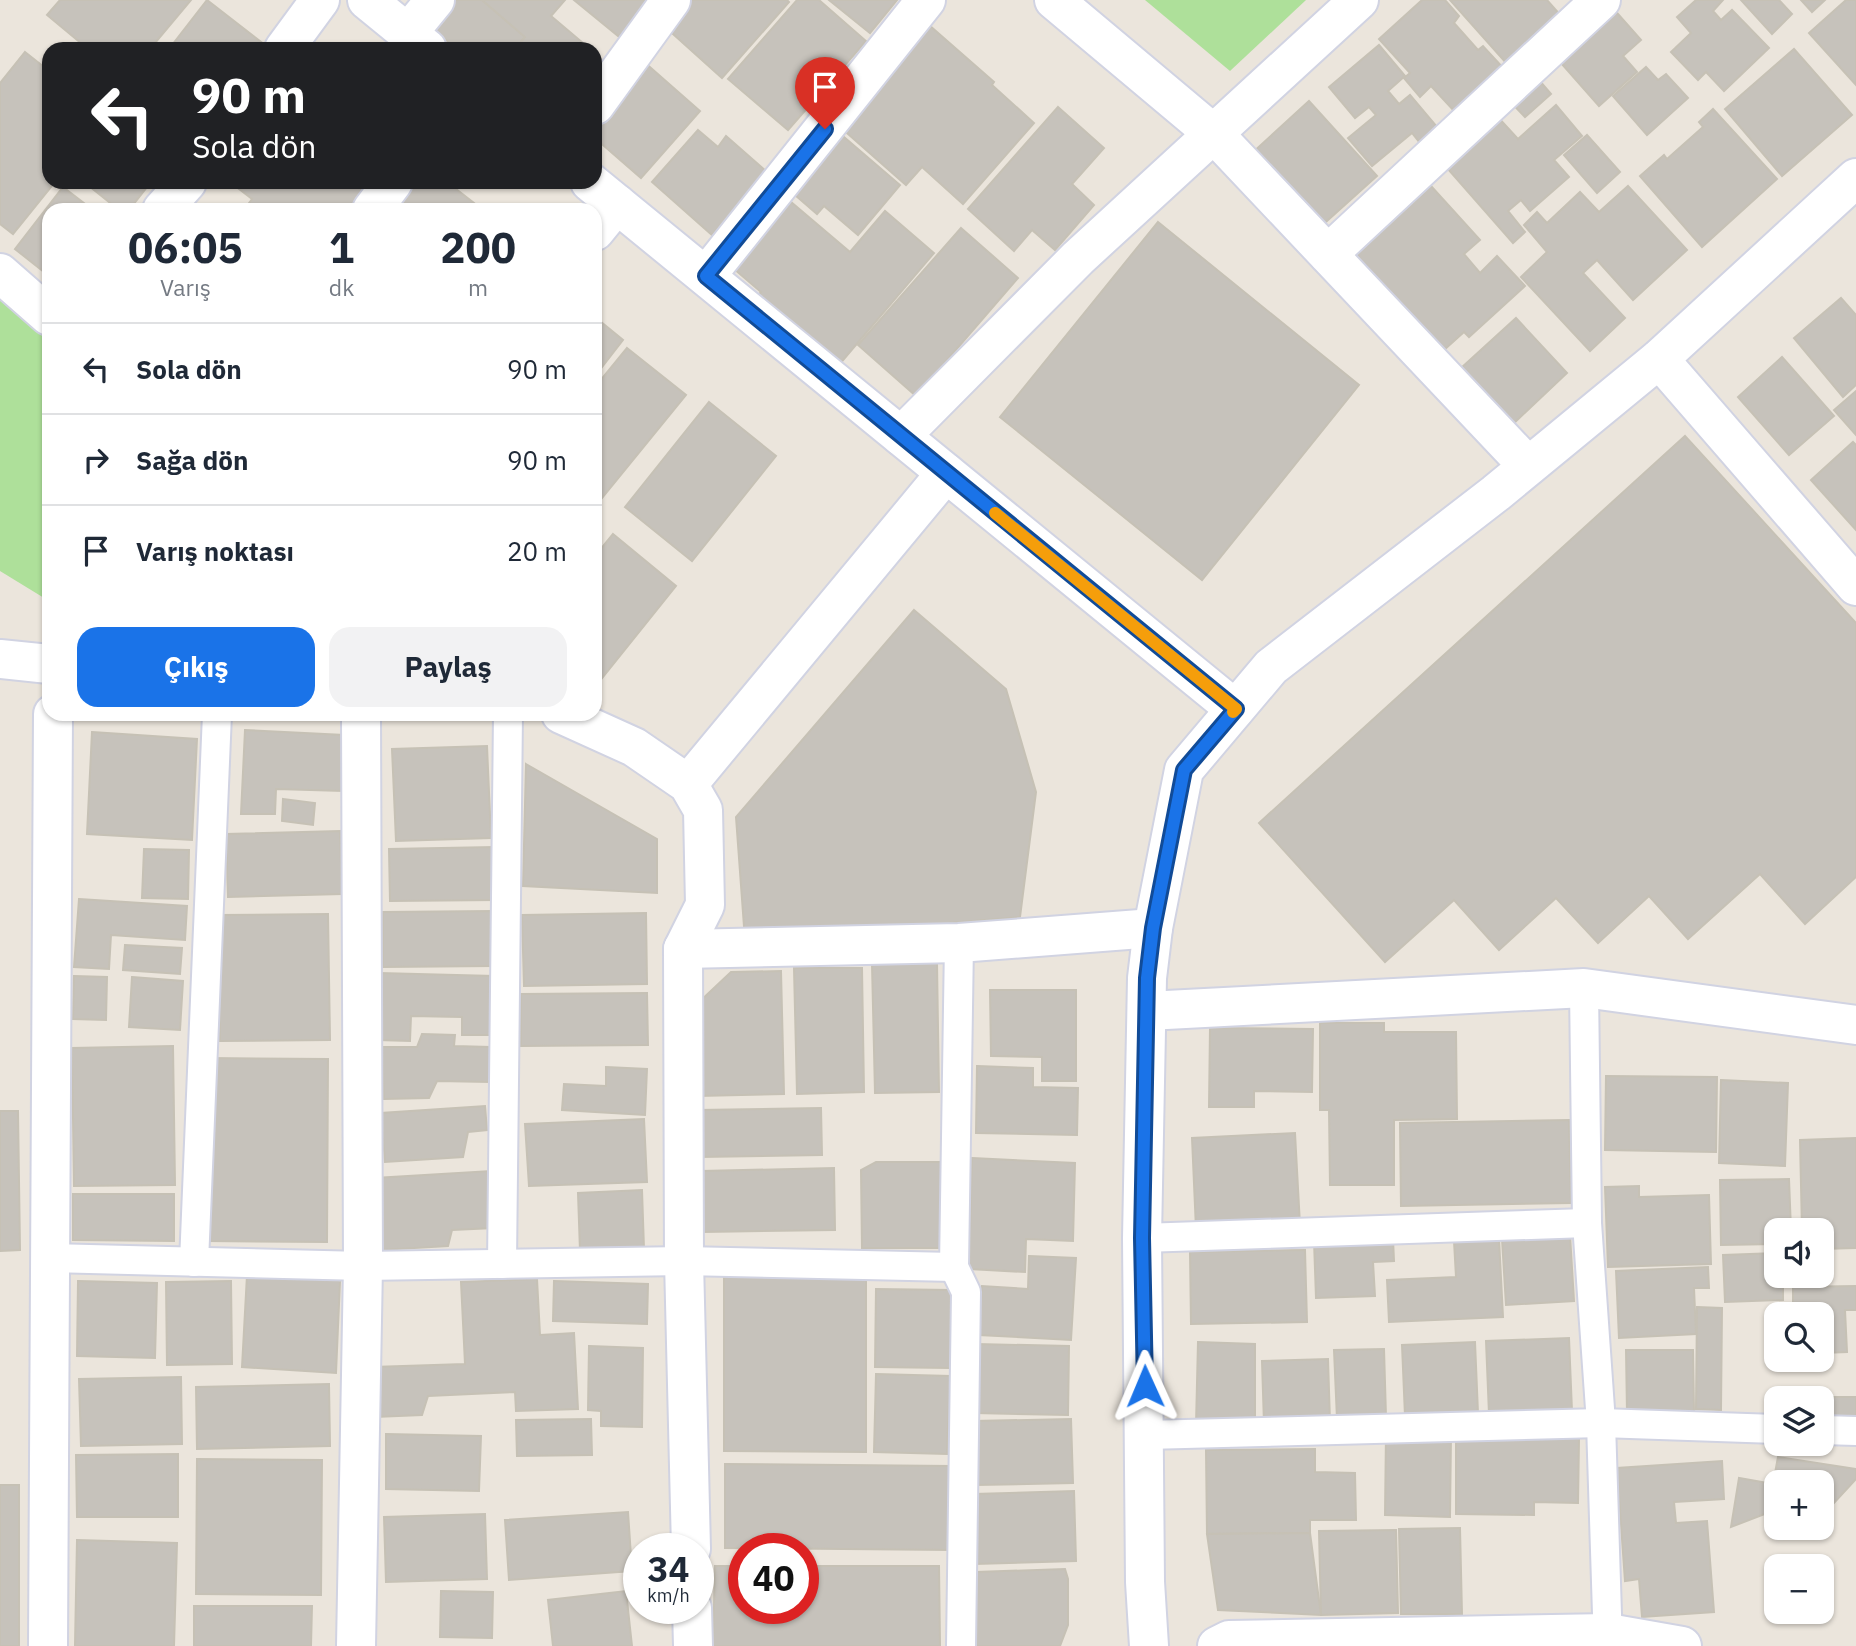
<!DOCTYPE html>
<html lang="tr">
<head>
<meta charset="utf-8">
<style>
	:root { --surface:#fff; --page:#f2f2f3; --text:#1f2937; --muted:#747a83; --line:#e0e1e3; --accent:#1a73e8 }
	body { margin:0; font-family:"IBM Plex Sans",sans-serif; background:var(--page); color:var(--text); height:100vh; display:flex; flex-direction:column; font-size:26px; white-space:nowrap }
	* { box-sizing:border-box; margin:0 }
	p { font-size:23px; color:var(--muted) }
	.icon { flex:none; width:38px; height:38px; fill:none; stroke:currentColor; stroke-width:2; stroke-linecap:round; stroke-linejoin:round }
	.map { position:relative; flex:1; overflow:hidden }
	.sheet { position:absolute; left:42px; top:203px; width:560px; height:518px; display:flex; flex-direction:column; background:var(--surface); border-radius:21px; box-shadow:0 2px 5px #0004 }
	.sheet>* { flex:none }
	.hud { position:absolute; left:42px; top:42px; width:560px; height:147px; border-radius:21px; box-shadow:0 2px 5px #0004; background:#202124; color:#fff; overflow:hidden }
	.tools { position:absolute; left:1764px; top:1218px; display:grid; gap:14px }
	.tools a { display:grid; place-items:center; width:70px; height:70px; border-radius:14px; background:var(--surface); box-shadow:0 2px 5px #0004; font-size:35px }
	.speed { position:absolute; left:623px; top:1533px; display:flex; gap:14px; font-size:35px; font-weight:700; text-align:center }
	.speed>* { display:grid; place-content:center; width:91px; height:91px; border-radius:50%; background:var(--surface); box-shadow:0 2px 5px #0004; line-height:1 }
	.speed small { font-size:18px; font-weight:400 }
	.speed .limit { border:10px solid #d22; background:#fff; color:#111 }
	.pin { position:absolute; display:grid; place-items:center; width:60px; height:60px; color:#fff; margin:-72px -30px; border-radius:50% 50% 50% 0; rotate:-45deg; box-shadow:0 0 7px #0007 }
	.pin .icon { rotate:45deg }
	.me { position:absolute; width:77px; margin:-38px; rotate:359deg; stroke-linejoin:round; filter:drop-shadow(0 0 5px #0008) }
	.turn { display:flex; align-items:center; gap:24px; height:147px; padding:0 35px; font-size:32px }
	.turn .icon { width:91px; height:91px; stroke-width:2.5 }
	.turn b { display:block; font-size:49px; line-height:60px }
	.eta { display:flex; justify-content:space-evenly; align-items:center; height:119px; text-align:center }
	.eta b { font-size:42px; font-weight:700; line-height:49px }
	.action { display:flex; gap:14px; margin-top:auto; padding:14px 35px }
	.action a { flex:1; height:80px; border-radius:21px; background:var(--accent); color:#fff; font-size:28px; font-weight:700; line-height:80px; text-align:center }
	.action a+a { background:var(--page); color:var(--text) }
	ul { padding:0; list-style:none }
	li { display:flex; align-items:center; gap:21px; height:91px; padding:0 35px; border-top:2px solid var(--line) }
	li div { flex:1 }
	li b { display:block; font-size:26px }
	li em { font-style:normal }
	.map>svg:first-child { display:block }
	.green { fill:#aee09a }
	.building { fill:#c6c2bb; stroke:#c6c1b5; stroke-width:2 }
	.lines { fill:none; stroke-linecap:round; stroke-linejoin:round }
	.lane-casing { stroke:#d1d3e2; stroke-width:32 }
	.street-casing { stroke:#d1d3e2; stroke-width:42 }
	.secondary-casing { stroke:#d1d3e2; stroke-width:42 }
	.lane { stroke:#fff; stroke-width:28 }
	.street { stroke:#fff; stroke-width:38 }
	.secondary { stroke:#fff; stroke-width:38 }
	.route-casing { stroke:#114b97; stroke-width:18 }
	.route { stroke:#1a73e8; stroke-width:12 }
	.slow { stroke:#f59e0b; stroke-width:12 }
</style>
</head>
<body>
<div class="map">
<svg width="1856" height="1646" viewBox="0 0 1856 1646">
	<rect width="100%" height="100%" fill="#ebe5dc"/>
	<!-- green -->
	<g class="green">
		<path d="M1145,0h161l-76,71z"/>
		<path d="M0,269l49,46v286l-49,-30z"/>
	</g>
	<!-- building -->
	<g class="building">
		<path d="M60,0h131l-41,49h-62l-41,-34z"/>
		<path d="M207,0l58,45 -3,4h-93z"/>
		<path d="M447,0h35l43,37 -10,12h-59l-29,-26z"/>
		<path d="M482,0h83l-14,16 39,33h-75l10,-12z"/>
		<path d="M574,0h82l-33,40z"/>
		<path d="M687,0h100l2,2 -67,76 -58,-52z"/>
		<path d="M797,0h22l47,41 -78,89 -60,-51z"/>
		<path d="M829,0h68l-27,33z"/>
		<path d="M1422,0h23l14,16 -5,7 24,27 5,-4 22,24 -48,44 -26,-28 -11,11 -16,-19 6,-5 -31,-34z"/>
		<path d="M1450,0h97l15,17 -54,48z"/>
		<path d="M1696,0h27l-10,11 8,9 11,-10 37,38 -45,43 -18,-19 -8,8 -27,-28 20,-19 -14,-16z"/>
		<path d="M1741,0h38l13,14 -20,20z"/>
		<path d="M1801,0h24l-13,12z"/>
		<path d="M1846,0h10v85l-47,-52z"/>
		<path d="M1610,5l31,35 -18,16 14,16 -38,34 -45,-51z"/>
		<path d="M929,25l65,57 -2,3 42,38 -71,81 -41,-37 -16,18 -66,-58z"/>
		<path d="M1379,45l26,31 -17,15 11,13 11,-9 32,38 -18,15 -12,-15 -40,33 -24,-28 28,-23 -7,-8 -14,11 -26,-31z"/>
		<path d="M1794,49l58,66 -70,61 -57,-67z"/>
		<path d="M25,52l24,19v111h6l-42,52 -13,-10v-141z"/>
		<path d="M643,61l57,50 -59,67 -46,-40v-23z"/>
		<path d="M1646,67l12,13 8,-6 22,24 -41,37 -34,-39z"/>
		<path d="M1532,72l19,22 -26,23 -20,-21z"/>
		<path d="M1309,101l68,75 -59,53 -67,-75z"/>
		<path d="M1556,105l26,31 -28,24 15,17 -39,34 -9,-11 -13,11 17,21 -12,11 -72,-82 54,-47 23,25z"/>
		<path d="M1058,107l46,41 -32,36 22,21 -39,45 -23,-20 -18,21 -46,-42z"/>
		<path d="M1713,109l64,70 -75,68 -62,-71 24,-21 3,4 36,-32 -4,-5z"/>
		<path d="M698,130l20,17 8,-11 41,36 -55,63 -60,-53z"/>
		<path d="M837,131l63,54 -42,50 -34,-29 -7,8 -29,-25z"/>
		<path d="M1587,135l33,37 -23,21 -33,-38z"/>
		<path d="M84,182h67l-22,28h-10z"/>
		<path d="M230,182h150l-22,28h-114l8,-11z"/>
		<path d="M410,182h37l36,28h-95z"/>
		<path d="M1431,186l49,54 -16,14 16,19 17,-17 28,30 -56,51 -5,-5 -29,26 -87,-96z"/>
		<path d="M1628,186l59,64 -54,50 -36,-40 -14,13 42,45 -35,33 -69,-74 26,-25 -23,-27 13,-13 10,11 33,-31 19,20z"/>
		<path d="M63,187l30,23h-44v66l-34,-27z"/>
		<path d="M784,196l66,56 35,-41 49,42 -96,113 -81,-70 4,-4 -34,-29z"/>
		<path d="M1158,222l201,163 -157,195 -202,-163z"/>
		<path d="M961,228l57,50 -102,118 -58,-51z"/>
		<path d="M1841,298l15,17v70l-13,12 -49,-59z"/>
		<path d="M595,317l28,23 -28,36z"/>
		<path d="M1516,318l51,55 -54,51 -52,-56z"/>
		<path d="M627,348l59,47 -88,108 -3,-2v-114z"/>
		<path d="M1782,357l52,59 -45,39 -51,-58z"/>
		<path d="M1856,391v44l-22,-25z"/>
		<path d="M709,402l67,54 -84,105 -67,-54z"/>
		<path d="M1685,436l171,187v254l-51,47 -45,-50 -72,65 -39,-43 -51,47 -42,-45 -57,52 -45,-50 -69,62 -126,-139z"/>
		<path d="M1853,442l3,3v85l-45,-50z"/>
		<path d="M613,534l63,52 -81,101v-131z"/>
		<path d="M914,610l92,79 30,103 -16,125 -275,23 -9,-123z"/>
		<path d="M245,730l99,5 -1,56 -67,-2 -1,25h-34z"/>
		<path d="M92,732l105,7 -5,101 -105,-6z"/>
		<path d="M487,746l4,92 -95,3 -4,-92z"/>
		<path d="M526,764l131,75v54l-134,-7z"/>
		<path d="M283,799l32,4 -2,22 -31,-4z"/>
		<path d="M340,831l2,63 -114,3 -2,-63z"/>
		<path d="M494,847l2,53 -106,1 -1,-52z"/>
		<path d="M144,849l45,1 -1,49 -46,-1z"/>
		<path d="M79,899l108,7 -2,34 -74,-5 -2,34 -35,-2z"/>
		<path d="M493,911v55l-110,1v-55z"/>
		<path d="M646,913l1,71 -123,2 -2,-71z"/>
		<path d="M328,914l2,126 -110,1 -2,-126z"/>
		<path d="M125,945l57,3 -2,26 -57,-4z"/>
		<path d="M937,963l2,129 -64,1 -3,-129z"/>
		<path d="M794,968h68l2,124 -67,2z"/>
		<path d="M781,971l3,123 -86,2 -2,-91 35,-33z"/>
		<path d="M379,973l115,3 -1,59h-31v-18l-51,-1 -1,25 -32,-1z"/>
		<path d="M74,976l33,1 -1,43 -33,-1z"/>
		<path d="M132,977l51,4 -3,49 -51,-3z"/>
		<path d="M990,990h86v91h-34v-24l-51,-1z"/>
		<path d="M647,993l1,52 -127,1v-52z"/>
		<path d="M1320,1023h64v9h72l1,87 -63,1v65h-64l-1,-75h-9z"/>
		<path d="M1210,1028l103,1 -1,63 -58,-1v16h-45z"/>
		<path d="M422,1034l33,1 -1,11 36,1v35l-53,-1 -8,17 -45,1 -2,-52h35z"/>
		<path d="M173,1046l2,139 -101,1 -2,-138z"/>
		<path d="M207,1058l121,1 -1,183 -121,-1z"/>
		<path d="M977,1066l56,2v19l45,1 -1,47 -101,-2z"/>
		<path d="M606,1067l41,2 -2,46 -83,-5 2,-26 42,2z"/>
		<path d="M1606,1076l111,1 -1,75 -111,-2z"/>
		<path d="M1721,1080l67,3 -3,83 -66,-3z"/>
		<path d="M485,1106l2,24 -19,2 -5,25 -78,5 -4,-49z"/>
		<path d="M821,1108l1,47 -123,2 -1,-47z"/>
		<path d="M0,1111h18l2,139 -20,1z"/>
		<path d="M644,1119l3,63 -118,4 -4,-62z"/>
		<path d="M1569,1120l2,83 -170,3 -1,-83z"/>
		<path d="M1295,1133l5,92 -104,4 -4,-91z"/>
		<path d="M1856,1138v110l-34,1v-19h-20l-2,-90z"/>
		<path d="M972,1158l103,5 -2,78 -47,-2 -1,33 -56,-3z"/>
		<path d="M876,1162h66l1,86h-81l-1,-78z"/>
		<path d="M834,1168l1,62 -132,2 -1,-61z"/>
		<path d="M491,1171l3,57 -42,2 -4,16 -68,4 -5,-72z"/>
		<path d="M1789,1179l2,51h-15v14l-55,1 -1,-65z"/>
		<path d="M1639,1186v11l70,-2 2,69 -103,3 -3,-80z"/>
		<path d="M642,1190l2,59 -64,2 -2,-58z"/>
		<path d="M73,1194h101v47l-101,-1z"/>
		<path d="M1570,1235l4,66 -68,4 -4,-66z"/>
		<path d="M1393,1239l1,22 -21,1 2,34 -59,2 -2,-57z"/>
		<path d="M1499,1239l4,78 -114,5 -2,-42 69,-3 -2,-36z"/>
		<path d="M1305,1250l2,72 -116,2 -1,-72z"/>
		<path d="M1776,1253v23h23v7l-16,1v16l-58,2 -2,-47z"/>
		<path d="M1029,1256l47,2 -5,82 -92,-5 3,-49 46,3z"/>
		<path d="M1708,1267l1,21h-15l2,46 -77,4 -3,-67z"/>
		<path d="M247,1275l93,6 -4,92 -94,-6z"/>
		<path d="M724,1276l142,1v175l-142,-1z"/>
		<path d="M537,1279l3,56 34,-2 4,76 -62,2 -1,-19 -87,4 -6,19 -47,2 -2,-50 92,-3 -4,-82z"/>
		<path d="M78,1281l79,2 -2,75 -78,-2z"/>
		<path d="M231,1281l1,83 -65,1 -1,-83z"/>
		<path d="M554,1281l94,3 -1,40 -94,-3z"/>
		<path d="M1856,1286v24h-11l2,42 -25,1v-39h-29v-27z"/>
		<path d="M876,1289l75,1 -1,78 -75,-1z"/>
		<path d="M1697,1307l25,1 -1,102 -25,-1z"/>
		<path d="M1569,1338l3,73 -83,3 -3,-73z"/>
		<path d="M1198,1342l57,2v82l-59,-1z"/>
		<path d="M1475,1342l3,71 -73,3 -3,-71z"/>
		<path d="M976,1344l93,2 -1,69 -93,-2z"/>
		<path d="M589,1346l54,2 -1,79 -41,-1v-15l-13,-1z"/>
		<path d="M1384,1349l2,68 -49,2 -3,-69z"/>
		<path d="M1626,1350h67l1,61 -67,2z"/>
		<path d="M1328,1359l2,63 -66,2 -2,-63z"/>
		<path d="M876,1374l74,2 -3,78 -73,-2z"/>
		<path d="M181,1377l1,67 -101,2 -2,-67z"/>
		<path d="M329,1384l1,62 -133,3 -1,-62z"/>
		<path d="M1793,1397h63v26h-34v-25z"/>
		<path d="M591,1419l1,36 -75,1 -1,-36z"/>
		<path d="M1071,1419l2,64 -97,2 -2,-64z"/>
		<path d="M1386,1433l65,1 -1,83 -65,-2z"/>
		<path d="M386,1434l95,2 -2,55 -93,-2z"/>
		<path d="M1456,1437l123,2 -1,64 -44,-1v13l-78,-1z"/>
		<path d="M1315,1449v23l40,1 1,47h-46v13l-103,1 -1,-84z"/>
		<path d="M178,1454v63h-101l-1,-62z"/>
		<path d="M1778,1457l78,12v10l-34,37v-34h-46v17l-6,13 -39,15 8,-49 34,6z"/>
		<path d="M197,1459l125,1 -1,135 -125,-1z"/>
		<path d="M1722,1461l2,38 -50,3 2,21 31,-2 7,91 -72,5 -3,-38 -14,2 -8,-113z"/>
		<path d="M725,1464l226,2v84l-226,-2z"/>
		<rect x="0" y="1485" width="19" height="161"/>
		<path d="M1074,1491l2,70 -101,3 -1,-70z"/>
		<path d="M628,1512l4,59 -123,9 -4,-60z"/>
		<path d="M485,1514l2,65 -101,3 -2,-65z"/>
		<path d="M1460,1528l2,86h-61l-2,-85z"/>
		<path d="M1396,1530l2,83 -77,2 -2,-84z"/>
		<path d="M1310,1533l11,82 -103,-5 -11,-76z"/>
		<path d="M77,1540l100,3 -3,103h-99z"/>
		<path d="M715,1566h29v42h59v-42h136l1,80h-227z"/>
		<path d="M1065,1569l3,10v46l-8,21h-87l3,-74z"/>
		<path d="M441,1591l52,1 -1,46 -52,-1z"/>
		<path d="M626,1591l6,55h-79l-5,-46z"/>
		<path d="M194,1606h118l-1,40h-117z"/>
	</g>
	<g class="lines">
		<!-- lane casing -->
		<g class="lane-casing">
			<g id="lane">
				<path d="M959,943l-5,324 12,25 -5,354"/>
				<path d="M1584,988l3,235 14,200 7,223"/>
				<path d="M1142,1238l445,-15"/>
				<path d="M50,1258l313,8 321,-5 270,6"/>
				<path d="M194,1262l23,-548"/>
				<path d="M502,1264l6,-550"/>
				<path d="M1822,1430l34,1"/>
				<path d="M1146,1435l455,-12 175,6"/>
			</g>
		</g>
		<!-- street casing -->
		<g class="street-casing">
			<g id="street">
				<path d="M367,0l60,49"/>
				<path d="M1054,0l161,135 313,331"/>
				<path d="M408,33l27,-33"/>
				<path d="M284,49l36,-49"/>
				<path d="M595,105l76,-105"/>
				<path d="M590,182l645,527"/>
				<path d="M162,210l25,-28"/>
				<path d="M372,210l21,-28"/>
				<path d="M595,231l22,-27"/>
				<path d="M1328,254l273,-254"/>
				<path d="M0,273l49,43"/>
				<path d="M706,276l220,-276"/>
				<path d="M1659,359l197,227"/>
				<path d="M901,436l177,-178 281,-258"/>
				<path d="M0,659l49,5"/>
				<path d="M561,714l73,33 54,37 15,26 2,95 -22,44 1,312 7,288"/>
				<path d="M688,784l258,-311"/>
				<path d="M683,949l276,-6 194,-15"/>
				<path d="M1147,1011l437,-23 272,37"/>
				<path d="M692,1608l1,38"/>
				<path d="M48,1646l5,-932"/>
				<path d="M356,1646l7,-380 -2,-552"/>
				<path d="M1217,1646l12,-6 379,-7 74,13"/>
			</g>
		</g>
		<!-- secondary casing -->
		<g class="secondary-casing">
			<path id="secondary" d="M1149,1646l-4,-64 -3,-344 5,-260 6,-50 31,-158 87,-103 225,-174 163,-134 197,-181"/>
		</g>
		<!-- lane -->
		<use href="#lane" class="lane"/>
		<!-- street -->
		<use href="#street" class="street"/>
		<!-- secondary -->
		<use href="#secondary" class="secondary"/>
	</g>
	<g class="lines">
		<!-- route casing -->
		<g class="route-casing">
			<path id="route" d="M825,129l-119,147 530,433 -52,61 -31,158 -6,50 -5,260 3,148"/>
		</g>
		<!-- route -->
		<use href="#route" class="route"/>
		<!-- slow -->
		<path class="slow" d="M995,513l241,196 -3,3"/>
	</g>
</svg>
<div class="tools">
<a><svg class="icon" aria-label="sound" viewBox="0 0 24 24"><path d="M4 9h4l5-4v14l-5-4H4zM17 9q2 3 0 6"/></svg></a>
<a><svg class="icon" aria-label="search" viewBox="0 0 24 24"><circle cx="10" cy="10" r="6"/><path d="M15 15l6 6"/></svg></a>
<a><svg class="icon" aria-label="layers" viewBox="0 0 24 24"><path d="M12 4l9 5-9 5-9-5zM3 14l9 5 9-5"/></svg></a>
<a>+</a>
<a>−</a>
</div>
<div class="speed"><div>34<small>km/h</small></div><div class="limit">40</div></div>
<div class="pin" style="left:825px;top:129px;background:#d93025"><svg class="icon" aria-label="arrive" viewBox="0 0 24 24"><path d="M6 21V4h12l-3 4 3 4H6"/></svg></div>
<svg class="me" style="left:1145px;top:1386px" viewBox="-20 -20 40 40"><path d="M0-17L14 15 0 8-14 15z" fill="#1a73e8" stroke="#fff" stroke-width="4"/></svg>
<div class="hud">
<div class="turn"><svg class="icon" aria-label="left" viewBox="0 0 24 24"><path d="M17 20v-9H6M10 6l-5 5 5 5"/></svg><div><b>90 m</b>Sola dön</div></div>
</div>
<section class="sheet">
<div class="eta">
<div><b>06:05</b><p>Varış</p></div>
<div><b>1</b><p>dk</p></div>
<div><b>200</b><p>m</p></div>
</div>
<ul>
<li><svg class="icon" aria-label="left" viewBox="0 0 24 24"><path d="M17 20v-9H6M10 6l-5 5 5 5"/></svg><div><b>Sola dön</b></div><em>90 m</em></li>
<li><svg class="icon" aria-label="right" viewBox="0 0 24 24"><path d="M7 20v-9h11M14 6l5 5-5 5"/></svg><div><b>Sağa dön</b></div><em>90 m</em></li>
<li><svg class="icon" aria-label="arrive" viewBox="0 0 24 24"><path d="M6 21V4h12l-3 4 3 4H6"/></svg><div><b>Varış noktası</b></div><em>20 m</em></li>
</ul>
<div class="action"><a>Çıkış</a><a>Paylaş</a></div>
</section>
</div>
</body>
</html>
